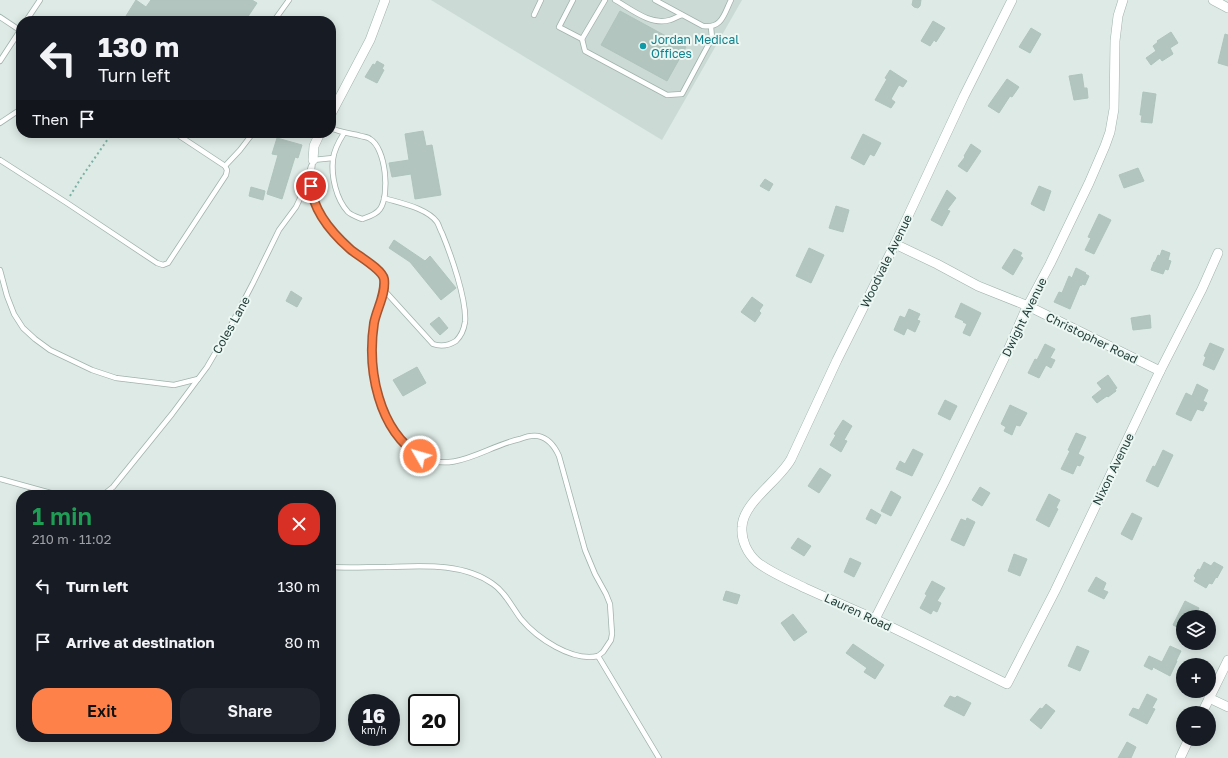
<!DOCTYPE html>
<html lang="en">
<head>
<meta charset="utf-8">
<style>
	:root { --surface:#171b24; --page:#20242c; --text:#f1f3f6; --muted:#9ea1a6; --accent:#fd8149 }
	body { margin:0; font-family:"Golos Text",sans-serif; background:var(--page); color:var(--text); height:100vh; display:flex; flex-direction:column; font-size:15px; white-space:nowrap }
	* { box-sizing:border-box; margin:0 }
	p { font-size:13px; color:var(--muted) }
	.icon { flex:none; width:22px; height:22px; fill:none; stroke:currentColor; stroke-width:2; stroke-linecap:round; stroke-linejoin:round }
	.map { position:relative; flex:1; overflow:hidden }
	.side { position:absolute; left:16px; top:490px; width:320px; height:252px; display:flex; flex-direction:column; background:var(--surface); border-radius:16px; box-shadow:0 2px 10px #0003 }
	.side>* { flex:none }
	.top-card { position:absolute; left:16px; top:16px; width:320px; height:122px; border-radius:16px; box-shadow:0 2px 10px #0003; background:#171b24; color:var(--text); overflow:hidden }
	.fabs { position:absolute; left:1176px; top:610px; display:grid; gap:8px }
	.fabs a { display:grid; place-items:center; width:40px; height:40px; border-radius:50%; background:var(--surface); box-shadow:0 2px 10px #0003; font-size:20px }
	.speed { position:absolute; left:348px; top:694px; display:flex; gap:8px; font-size:20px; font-weight:700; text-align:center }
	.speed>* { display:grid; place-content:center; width:52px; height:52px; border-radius:50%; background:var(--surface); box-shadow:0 2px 10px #0003; line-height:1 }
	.speed small { font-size:10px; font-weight:400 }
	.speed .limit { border:2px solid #111; border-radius:6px; background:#fff; color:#111 }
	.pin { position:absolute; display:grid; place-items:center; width:34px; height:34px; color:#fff; margin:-17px; border:2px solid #fff; border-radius:50%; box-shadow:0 1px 4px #0007 }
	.me { position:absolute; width:44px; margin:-22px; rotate:308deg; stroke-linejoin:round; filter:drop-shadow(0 0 3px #0008) }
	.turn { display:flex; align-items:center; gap:14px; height:84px; padding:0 16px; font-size:18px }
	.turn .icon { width:52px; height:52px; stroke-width:2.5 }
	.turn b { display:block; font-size:28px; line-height:34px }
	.then { display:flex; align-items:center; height:38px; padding:0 16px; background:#0003; gap:8px; font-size:15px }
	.round { display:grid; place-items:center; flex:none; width:42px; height:42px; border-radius:16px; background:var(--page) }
	.overview { display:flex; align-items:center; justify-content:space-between; height:68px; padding:0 16px }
	h1 { font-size:24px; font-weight:600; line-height:30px; color:#1e9e55 }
	.cta { display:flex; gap:8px; margin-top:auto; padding:8px 16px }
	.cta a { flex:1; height:46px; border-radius:16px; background:var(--accent); color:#111; font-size:16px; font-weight:600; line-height:46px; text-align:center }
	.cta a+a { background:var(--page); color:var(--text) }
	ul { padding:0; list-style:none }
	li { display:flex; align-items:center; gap:12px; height:56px; padding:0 16px }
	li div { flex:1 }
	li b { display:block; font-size:15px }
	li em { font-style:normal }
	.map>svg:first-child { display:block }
	.built { fill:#cbdad4 }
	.building { fill:#b2c5be; stroke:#afc4bd }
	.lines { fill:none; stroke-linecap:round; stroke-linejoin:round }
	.service-casing { stroke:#a0b2ad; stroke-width:6 }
	.minor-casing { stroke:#a0b2ad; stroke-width:10 }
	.path { stroke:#7bb1a3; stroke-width:2; stroke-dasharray:2 3; stroke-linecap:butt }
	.service { stroke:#fff; stroke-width:4.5 }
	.minor { stroke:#fff; stroke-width:9 }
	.route-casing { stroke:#a4542f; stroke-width:10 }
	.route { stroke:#fd8149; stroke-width:7 }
	.culture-dot { fill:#0f9aa8; stroke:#edf7f3; stroke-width:1.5 }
	.labels { text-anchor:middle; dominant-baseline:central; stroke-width:4; stroke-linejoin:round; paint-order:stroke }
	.culture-label { font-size:12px; fill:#0d838f; stroke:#edf7f3; text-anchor:start }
	.street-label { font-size:12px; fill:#1e3b35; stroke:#edf7f3 }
</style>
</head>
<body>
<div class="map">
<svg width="1228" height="758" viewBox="0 0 1228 758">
	<rect width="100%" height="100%" fill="#ddeae5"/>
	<!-- built -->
	<path class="built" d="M431,0h311l-80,140z"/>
	<!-- building -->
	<g class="building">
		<path d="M136,0l10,7 5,-7h101l5,3 -12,18h-111l-8,-5z"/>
		<path d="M913,0h8l-1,6 -2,2 -4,-1 -2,-2z"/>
		<path d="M620,11l66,36 -19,34 -66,-36z"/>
		<path d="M933,21l12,7 -9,14 -2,-2 -4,6 -9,-5z"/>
		<path d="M1031,28l10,6 -11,19 -11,-6z"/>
		<path d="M1171,32l7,11 -8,5 3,6 -11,7 -2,-3 -9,7 -5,-7 10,-7 -3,-5 5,-4 -1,-1z"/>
		<path d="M1225,34l3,1v31l-10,-3z"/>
		<path d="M377,61l7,4 -2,4 2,1 -7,13 -12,-6 8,-13 2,1z"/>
		<path d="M890,70l17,11 -4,6 -4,-2 -8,14 4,3 -4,6 -16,-8 12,-21 -2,-1z"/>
		<path d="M1082,74l2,14h3l1,10 -14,2 -5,-24z"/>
		<path d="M1007,79l12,8 -7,10 -2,-1 -11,17 -11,-7z"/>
		<path d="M1143,92l13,2 -4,29 -11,-1 1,-7h-2z"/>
		<path d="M423,131l3,15 6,-1 9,50 -26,4 -4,-25 -19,3 -3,-14 20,-3 -4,-26z"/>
		<path d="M863,134l18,9 -7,13 -4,-2 -6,11 -13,-7z"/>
		<path d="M277,138l25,7 -4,13 -3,-1 -13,42 -15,-5 11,-39 -6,-1z"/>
		<path d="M971,144l10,7 -14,21 -9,-6 7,-9 -1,-1z"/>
		<path d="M1138,168l6,13 -20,7 -5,-13z"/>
		<path d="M765,179l8,5 -4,7 -9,-5z"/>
		<path d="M1039,186l12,5 -7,20 -13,-7z"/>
		<path d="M251,187l14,4 -2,9 -14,-4z"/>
		<path d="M947,190l9,8 -9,12 3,1 -8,15 -11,-6z"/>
		<path d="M836,206l13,4 -6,22 -14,-4z"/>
		<path d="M1099,214l12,6 -17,34 -9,-4 6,-12 -3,-1z"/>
		<path d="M394,240l31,21 5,-5 26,32 -15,12 -31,-38 -21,-14z"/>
		<path d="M809,248l15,7 -13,28 -15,-7z"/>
		<path d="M1014,249l8,4 -2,3 3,2 -10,17 -11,-7z"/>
		<path d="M1162,250l8,3 -2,7 3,1 -3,9 -3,-1 -2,5 -12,-4 3,-8h1l3,-7 2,1z"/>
		<path d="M1076,268l10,5 -1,1 4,2 -4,9 -3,-1 -1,2 -1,-1 -10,24 -16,-7 5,-10 3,1 7,-17 3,2z"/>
		<path d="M291,291l11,7 -5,9 -11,-6z"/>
		<path d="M752,297l11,8 -4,6 2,2 -6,9 -14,-10z"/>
		<path d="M961,303l20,10 -11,23 -7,-3 4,-9 -4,-2 1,-1 -9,-4z"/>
		<path d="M909,309l11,5 -3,6 3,1 -5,11 -8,-4 -3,7 -10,-5 6,-14 5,2z"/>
		<path d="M1150,315l1,13 -18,2 -2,-12z"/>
		<path d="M439,317l9,11 -8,7 -10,-11z"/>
		<path d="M1210,343l14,6 -10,21 -11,-5 3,-8 -2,-1z"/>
		<path d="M1045,344l10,5 -5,9 5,2 -4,8 -5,-3 -7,13 -11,-5 7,-14 2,1z"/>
		<path d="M417,367l9,16 -23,13 -10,-16z"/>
		<path d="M1108,375l9,13 -2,1 1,2 -8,6 -1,-1 -10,7 -5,-6 10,-8 -5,-6z"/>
		<path d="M1197,384l11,6 -5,11 4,2 -4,8 -6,-2 -6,12 -15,-7 10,-21 6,3z"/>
		<path d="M945,400l12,6 -7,14 -12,-6z"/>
		<path d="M1010,405l17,8 -7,13 -4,-1 -4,10 -8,-4 2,-4 -5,-3z"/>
		<path d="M843,420l9,6 -8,14 3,1 -6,11 -11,-7 6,-10 -2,-1z"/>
		<path d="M1076,433l10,4 -8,17 6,3 -4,9 -3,-1 -4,9 -12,-5 9,-18 -2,-1z"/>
		<path d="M913,449l10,5 -11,22 -16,-7 4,-8 5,3z"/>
		<path d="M1163,450l10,5 -15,32 -12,-6 7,-15 2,1z"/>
		<path d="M820,468l11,7 -12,18 -11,-7z"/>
		<path d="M980,487l10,6 -8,13 -10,-6z"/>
		<path d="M891,491l10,6 -10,19 -10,-5z"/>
		<path d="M1049,494l11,6 -4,8 2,1 -9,18 -13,-7z"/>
		<path d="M871,509l10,6 -5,9 -10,-5z"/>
		<path d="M1132,513l10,5 -10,22 -11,-6z"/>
		<path d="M967,518l8,4 -11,24 -13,-6 10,-21 5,2z"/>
		<path d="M798,538l13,8 -7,10 -13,-8z"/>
		<path d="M1014,554l13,5 -7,17 -12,-5z"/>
		<path d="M850,558l11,5 -7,14 -10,-5z"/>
		<path d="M1204,562l7,4 3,-4 9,5 -6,11 -1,-1 -4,7 -3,-1 -3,5 -12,-7 2,-3 -2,-2 4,-7 2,1z"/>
		<path d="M1096,577l10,6 -3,7 5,2 -4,7 -16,-8z"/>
		<path d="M932,581l13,7 -8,13 4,2 -4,9 -4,-2 -2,4 -11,-6 7,-13 -2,-1z"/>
		<path d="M726,591l14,4 -3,9 -14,-4z"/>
		<path d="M1185,601l14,7 -4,9h-12v13l-10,-5z"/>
		<path d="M793,614l14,18 -13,9 -13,-18z"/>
		<path d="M853,644l31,21 -9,14 -11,-7 3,-4 -21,-15z"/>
		<path d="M1077,646l12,5 -9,20 -12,-5z"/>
		<path d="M1170,646l11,5 -5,10h1l-7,15 -17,-9 -1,3 -8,-4 5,-10 13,6z"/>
		<path d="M1147,694l10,5 -5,9 3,1 -8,15 -18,-9 4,-7 6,2z"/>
		<path d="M950,696l5,2 2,-2 14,7 -7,13 -20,-10z"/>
		<path d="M1046,704l9,7 -14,18 -11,-9 10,-12 2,1z"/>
		<path d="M1127,742l9,5 -5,11h-13z"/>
	</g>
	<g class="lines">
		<!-- service casing -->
		<g class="service-casing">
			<g id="service">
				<path d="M573,0l-14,27 23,12 23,-39"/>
				<path d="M615,0c16,9 36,26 55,20 4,-1 8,-4 12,-5"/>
				<path d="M655,0l48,26c19,3 21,-12 28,-26"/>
				<path d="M534,15l7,-15"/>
				<path d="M0,17l21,14"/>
				<path d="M26,21l14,-21"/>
				<path d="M272,21l4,-3 13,-18"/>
				<path d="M582,39l3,12 82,44 15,-1 30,-56 -1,-11"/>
				<path d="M0,61l21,-32"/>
				<path d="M0,123l21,-14"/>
				<path d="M331,128c10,5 20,5 30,8 3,1 7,1 9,3 16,9 20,56 10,70 -4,6 -12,8 -18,10 -5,-2 -11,-4 -14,-7 -12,-13 -17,-36 -15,-53 1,-9 6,-18 11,-26"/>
				<path d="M0,160l67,43 90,60 6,2 5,-2 58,-88 1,-5 -2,-4 -50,-33"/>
				<path d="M313,160c-1,11 -3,23 -1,33 6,27 30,51 51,66 7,5 17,9 20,17 5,15 -6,32 -9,47 -7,42 4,111 45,133 35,19 67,-10 101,-17 5,-2 12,-4 18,-3 10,2 17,11 21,20l26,94 10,24 11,20 4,10 2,30 -1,6 -8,12 -5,4"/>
				<path d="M313,160l20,-2"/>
				<path d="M225,166l15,-16 13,-17"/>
				<path d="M0,270l7,26 7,18 9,14 12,11 15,11 42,20 24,8 58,7 24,-6"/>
				<path d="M384,290l49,54c8,3 15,2 23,-3 5,-5 8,-12 9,-19 2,-22 -14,-67 -23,-89 -2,-3 -3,-8 -5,-11 -10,-14 -37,-19 -53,-24"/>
				<path d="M0,479l58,16"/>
				<path d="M103,495l10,-8 59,-73 35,-47 21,-36 25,-48 26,-53 17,-23 9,-19 6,-22"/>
				<path d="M331,567c18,1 37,0 55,0 34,-1 77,-5 107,17 12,8 19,23 28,35 16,19 51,43 77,37l61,102"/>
			</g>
		</g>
		<!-- minor casing -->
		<g class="minor-casing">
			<g id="minor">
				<path d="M1012,0l-48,96 -69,148 -58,116 -46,99c-12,22 -48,43 -49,68 -1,13 5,26 15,35 14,11 32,18 48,26 20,9 40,18 61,27 47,22 94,46 141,69l48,-93 105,-220 42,-82 16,-36"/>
				<path d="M1213,0l15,8"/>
				<path d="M331,114l39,-74 15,-40"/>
				<path d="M313,160l1,-14 6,-13"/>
				<path d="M895,244l42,20 41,22 50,20 132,65"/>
				<path d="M875,619l70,-138 64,-133 17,-39 24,-45 39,-81 16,-37 5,-14 4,-23 1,-68 3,-25 5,-16"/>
				<path d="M1209,698l19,9"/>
				<path d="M1202,713l26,-53"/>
				<path d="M1180,758l9,-19"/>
			</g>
		</g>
		<!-- path -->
		<path class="path" d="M70,196l11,-18 31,-45"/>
		<!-- service -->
		<use href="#service" class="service"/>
		<!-- minor -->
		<use href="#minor" class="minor"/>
	</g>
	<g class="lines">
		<!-- route casing -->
		<g class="route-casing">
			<path id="route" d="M311,186c2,25 21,47 39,63 8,7 32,20 34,30 2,15 -7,29 -10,44 -7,46 4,107 46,133"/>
		</g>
		<!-- route -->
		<use href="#route" class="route"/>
	</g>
	<!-- markers -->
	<circle class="culture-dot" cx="643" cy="46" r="4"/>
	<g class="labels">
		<!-- culture labels -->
		<g class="culture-label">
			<text x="651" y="39">Jordan Medical<tspan x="651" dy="14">Offices</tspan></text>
		</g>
		<!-- street labels -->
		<g class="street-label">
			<text transform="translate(886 261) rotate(-64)">Woodvale Avenue</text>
			<text transform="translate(1024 317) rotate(-64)">Dwight Avenue</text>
			<text transform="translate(231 325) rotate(-61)">Coles Lane</text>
			<text transform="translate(1092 338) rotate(26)">Christopher Road</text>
			<text transform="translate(1113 469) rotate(-64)">Nixon Avenue</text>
			<text transform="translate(858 612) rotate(25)">Lauren Road</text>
		</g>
	</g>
</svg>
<div class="fabs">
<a><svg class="icon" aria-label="layers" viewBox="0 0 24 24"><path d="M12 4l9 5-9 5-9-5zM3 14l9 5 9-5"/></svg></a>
<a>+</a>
<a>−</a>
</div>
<div class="speed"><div>16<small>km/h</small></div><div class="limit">20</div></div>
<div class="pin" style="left:311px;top:186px;background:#d93025"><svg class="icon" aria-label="arrive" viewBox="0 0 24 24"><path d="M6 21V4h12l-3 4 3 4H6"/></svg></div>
<svg class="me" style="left:420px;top:456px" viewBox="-20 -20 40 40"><circle r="17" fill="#fd8149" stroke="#fff" stroke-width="3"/><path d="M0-11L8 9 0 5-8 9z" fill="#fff"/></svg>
<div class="top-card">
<div class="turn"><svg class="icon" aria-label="left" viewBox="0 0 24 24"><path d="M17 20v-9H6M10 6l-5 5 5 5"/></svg><div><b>130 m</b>Turn left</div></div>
<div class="then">Then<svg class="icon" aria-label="arrive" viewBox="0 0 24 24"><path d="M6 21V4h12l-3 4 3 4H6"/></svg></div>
</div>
<section class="side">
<div class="overview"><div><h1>1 min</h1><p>210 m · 11:02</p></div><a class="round" style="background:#d93025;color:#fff"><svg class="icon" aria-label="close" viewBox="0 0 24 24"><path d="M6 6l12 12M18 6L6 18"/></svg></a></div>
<ul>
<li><svg class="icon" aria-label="left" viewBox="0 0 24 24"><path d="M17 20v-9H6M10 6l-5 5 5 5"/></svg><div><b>Turn left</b></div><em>130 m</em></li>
<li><svg class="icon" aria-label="arrive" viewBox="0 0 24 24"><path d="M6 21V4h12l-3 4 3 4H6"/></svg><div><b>Arrive at destination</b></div><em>80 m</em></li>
</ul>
<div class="cta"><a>Exit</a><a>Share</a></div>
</section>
</div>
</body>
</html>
